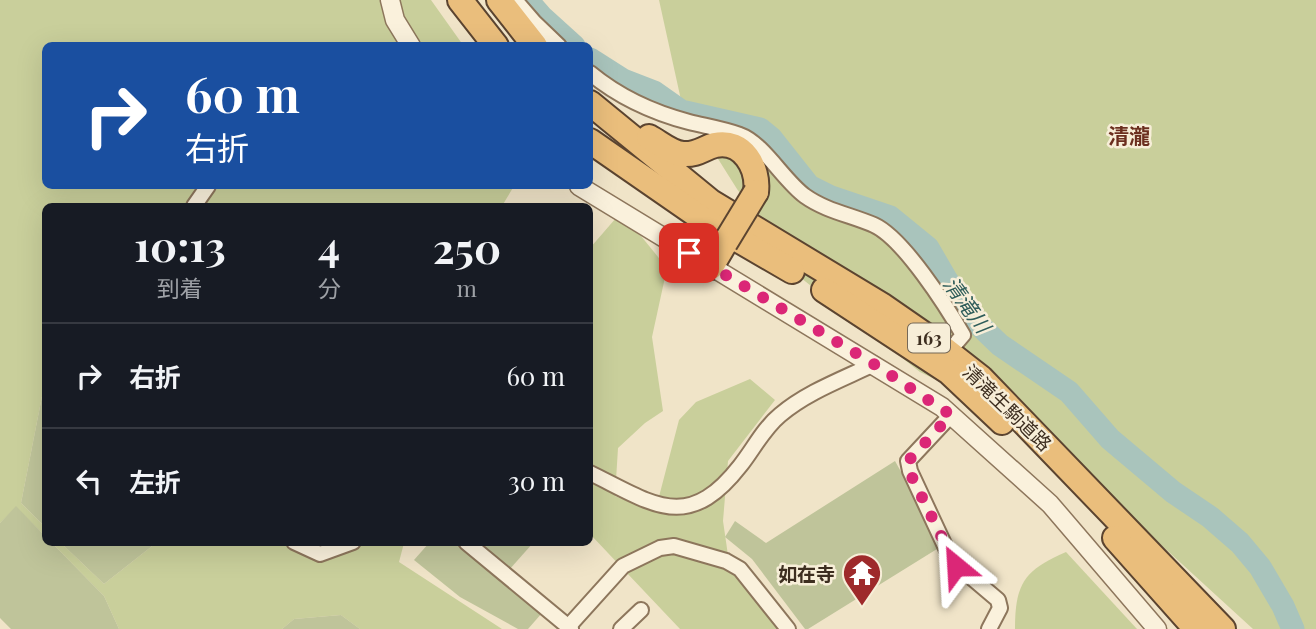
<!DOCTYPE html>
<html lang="ja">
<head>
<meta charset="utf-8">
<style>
	:root { --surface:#171b24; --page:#242831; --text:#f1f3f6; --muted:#9ea1a6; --line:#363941 }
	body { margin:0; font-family:"Playfair Display","Noto Sans JP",serif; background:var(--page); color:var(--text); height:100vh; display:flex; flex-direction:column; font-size:26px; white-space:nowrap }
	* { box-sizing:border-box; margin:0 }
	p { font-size:23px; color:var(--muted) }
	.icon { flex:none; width:38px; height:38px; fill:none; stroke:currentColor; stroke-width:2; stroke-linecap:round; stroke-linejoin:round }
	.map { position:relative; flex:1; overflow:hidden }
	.details { position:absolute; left:42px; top:203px; width:551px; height:343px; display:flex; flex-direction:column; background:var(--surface); border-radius:10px; box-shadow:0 7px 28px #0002 }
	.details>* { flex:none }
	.top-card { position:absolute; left:42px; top:42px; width:551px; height:147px; border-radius:10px; box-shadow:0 7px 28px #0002; background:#1a4fa0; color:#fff; overflow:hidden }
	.pin { position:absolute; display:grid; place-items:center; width:60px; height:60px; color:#fff; margin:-30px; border-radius:14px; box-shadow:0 4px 10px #0006 }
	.me { position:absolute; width:77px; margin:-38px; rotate:333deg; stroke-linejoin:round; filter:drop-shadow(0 0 5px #0008) }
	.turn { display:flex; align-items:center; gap:24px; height:147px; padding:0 28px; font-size:32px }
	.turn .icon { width:91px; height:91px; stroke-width:2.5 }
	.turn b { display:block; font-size:49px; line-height:60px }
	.eta { display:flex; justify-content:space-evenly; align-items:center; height:119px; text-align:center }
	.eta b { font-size:42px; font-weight:700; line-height:49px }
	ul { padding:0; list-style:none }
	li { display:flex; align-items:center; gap:21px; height:105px; padding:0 28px; border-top:2px solid var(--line) }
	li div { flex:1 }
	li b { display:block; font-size:26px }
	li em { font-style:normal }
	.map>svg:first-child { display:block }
	.green { fill:#c9cf9b }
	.cemetery { fill:#bfc49a }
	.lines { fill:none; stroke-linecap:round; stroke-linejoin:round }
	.river { stroke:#a9c4bc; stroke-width:23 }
	.minor-casing { stroke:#8d765c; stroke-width:18 }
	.tertiary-casing { stroke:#8d765c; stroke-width:21 }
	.trunk-casing { stroke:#5b4430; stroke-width:28 }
	.minor { stroke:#faf1dc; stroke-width:14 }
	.tertiary { stroke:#faf1dc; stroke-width:18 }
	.trunk { stroke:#eabe7c; stroke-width:24 }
	.trunk-bridge-casing { stroke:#5b4430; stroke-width:28; stroke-linecap:butt }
	.trunk-bridge { stroke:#eabe7c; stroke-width:24 }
	.route { stroke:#db2777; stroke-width:12; stroke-dasharray:0 21.6 }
	.labels { text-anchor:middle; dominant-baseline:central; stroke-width:5; stroke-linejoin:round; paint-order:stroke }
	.shield { fill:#f7eed8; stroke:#756857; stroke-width:2 }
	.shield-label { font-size:18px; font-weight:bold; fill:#3d2e20 }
	.street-label { font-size:19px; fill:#3d2e20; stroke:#f7eed8 }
	.poi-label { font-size:19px; font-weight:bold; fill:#3d2e20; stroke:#f7eed8; text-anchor:end }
	.neighbourhood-label { font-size:21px; font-weight:bold; fill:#6b2e1e; stroke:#f7eed8 }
	.water-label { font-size:21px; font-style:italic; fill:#2f5d5a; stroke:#f7eed8 }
</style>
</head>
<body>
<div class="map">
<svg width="1316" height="629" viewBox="0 0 1316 629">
	<rect width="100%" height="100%" fill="#f0e4c8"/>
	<!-- green -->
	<g class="green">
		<path d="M0,0h431l32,45 -417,1v140h468l-12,20h-456l-1,175 -24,122 24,24v9l-29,-29 -16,16z"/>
		<path d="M659,0h657v629h-63l-94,-86 -165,-135 -74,-36 -119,-94 -64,-89 -56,-89z"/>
		<path d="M616,218l25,18 26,32 -15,69 11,74 -18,12 -27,25 -3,48 40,16 24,-92 17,-18 54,-23 25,21 -47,61 -5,60 7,48 49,60h-99l-90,-95v-286z"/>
		<path d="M52,543h9l43,41 52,-41h248l-5,19 103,67h-142l-19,-14 -47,4 -12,10h-163l-15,-33z"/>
		<path d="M1066,552l71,77h-122c0,-45 9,-59 51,-77z"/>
	</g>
	<!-- cemetery -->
	<g class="cemetery">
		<path d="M45,381v146l-24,-24z"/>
		<path d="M895,461l44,79 -2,9 -129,80h-3l-53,-70 -27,-22 10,-16 31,22z"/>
		<path d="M16,506l29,30 1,6 6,1 52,53 15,33h-108l-11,-11v-95z"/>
		<path d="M61,543h95l-52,41z"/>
		<path d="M429,543h26l87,70 -14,16h-10l-58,-32 -46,-37z"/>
		<path d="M477,543h56l-24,27z"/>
		<path d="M341,615l19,14h-78l12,-10z"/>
	</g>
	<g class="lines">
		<!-- river -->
		<g class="river">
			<path d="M527,0l15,17 32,29"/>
			<path d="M590,59l33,21 31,12 27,19 79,18 11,9 38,48 22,11 59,20 38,31 18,31 30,43 24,23 69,47 41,47 63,53 37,25 30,26 20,24 23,39 10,23"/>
		</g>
		<!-- minor casing -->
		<g class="minor-casing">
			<g id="minor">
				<path d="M515,0l19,22 25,24"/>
				<path d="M590,73c29,24 61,39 99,49 16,4 35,7 51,13 23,8 44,46 65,61 21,15 46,19 69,29 29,13 73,82 89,110l-6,7"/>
				<path d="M194,206l14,-20"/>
				<path d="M951,415l-43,46 2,10 42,90 46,39 2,8 -11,21"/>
				<path d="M590,473c62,30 97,61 150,-7 13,-16 23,-37 40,-51 27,-23 63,-36 94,-51"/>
				<path d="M294,542l26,12 33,-12"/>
				<path d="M466,542l105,87"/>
				<path d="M568,627l55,-61 37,-18 14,-2 52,15 14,8 48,60"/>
				<path d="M621,629l20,-19"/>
			</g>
		</g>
		<!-- tertiary casing -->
		<g class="tertiary-casing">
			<g id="tertiary">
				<path d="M390,0l5,20 16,26"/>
				<path d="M579,186l363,221 108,97 107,125"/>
			</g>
		</g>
		<!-- trunk casing -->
		<g class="trunk-casing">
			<g id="trunk">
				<path d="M460,0l36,46"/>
				<path d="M499,0l36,46"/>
				<path d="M590,103l121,99 172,104 52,36 46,36 242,251"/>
				<path d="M649,137c11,6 22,16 34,17 15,1 20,-6 32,-9 28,-6 44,23 41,47"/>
				<path d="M590,141l114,79 88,51"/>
				<path d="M711,267l14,-24"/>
				<path d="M824,290l125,82 53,50"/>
				<path d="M1115,538l81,91"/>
			</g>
		</g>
		<!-- minor -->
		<use href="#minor" class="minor"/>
		<!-- tertiary -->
		<use href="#tertiary" class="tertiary"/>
		<!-- trunk -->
		<use href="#trunk" class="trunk"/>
		<!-- trunk-bridge casing -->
		<g class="trunk-bridge-casing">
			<path id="trunk-bridge" d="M725,243l31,-51"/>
		</g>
		<!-- trunk-bridge -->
		<use href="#trunk-bridge" class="trunk-bridge"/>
	</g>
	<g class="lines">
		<!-- route -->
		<path class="route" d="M689,253l185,111 77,51 -43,46 1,10 47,95"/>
	</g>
	<!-- icons -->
	<defs>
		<g id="temple-pin" transform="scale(2.0125)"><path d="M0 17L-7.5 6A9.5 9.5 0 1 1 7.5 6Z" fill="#9e2a2b" stroke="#f7eed8"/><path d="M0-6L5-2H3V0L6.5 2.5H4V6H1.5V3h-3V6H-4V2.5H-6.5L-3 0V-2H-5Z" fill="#fff"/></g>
	</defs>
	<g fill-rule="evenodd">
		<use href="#temple-pin" x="862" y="573"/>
	</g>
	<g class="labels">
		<!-- shield labels -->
		<rect class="shield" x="908" y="323.5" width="42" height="29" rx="5"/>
		<g class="shield-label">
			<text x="929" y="338">163</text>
		</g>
		<!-- street labels -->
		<g class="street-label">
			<text transform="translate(1008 407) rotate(44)">清滝生駒道路</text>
		</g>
		<!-- poi labels -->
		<g class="poi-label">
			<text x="835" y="573">如在寺</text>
		</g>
		<!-- neighbourhood labels -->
		<g class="neighbourhood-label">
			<text x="1129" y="135">清瀧</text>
		</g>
		<!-- water labels -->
		<g class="water-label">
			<text transform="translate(968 304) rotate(54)">清滝川</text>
		</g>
	</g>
</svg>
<div class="pin" style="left:689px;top:253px;background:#d93025"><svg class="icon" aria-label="arrive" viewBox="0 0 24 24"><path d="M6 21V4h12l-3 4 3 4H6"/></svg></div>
<svg class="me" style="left:956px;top:566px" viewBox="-20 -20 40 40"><path d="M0-17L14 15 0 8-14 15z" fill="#db2777" stroke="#fff" stroke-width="4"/></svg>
<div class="top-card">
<div class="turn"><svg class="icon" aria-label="right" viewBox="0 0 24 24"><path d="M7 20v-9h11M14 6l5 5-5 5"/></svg><div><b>60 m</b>右折</div></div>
</div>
<section class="details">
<div class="eta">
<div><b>10:13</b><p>到着</p></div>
<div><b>4</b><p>分</p></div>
<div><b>250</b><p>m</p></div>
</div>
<ul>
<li><svg class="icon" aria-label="right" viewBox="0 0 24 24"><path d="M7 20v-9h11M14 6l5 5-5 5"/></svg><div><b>右折</b></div><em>60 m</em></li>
<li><svg class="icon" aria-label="left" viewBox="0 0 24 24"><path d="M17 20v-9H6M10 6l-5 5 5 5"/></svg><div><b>左折</b></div><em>30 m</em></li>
</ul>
</section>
</div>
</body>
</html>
